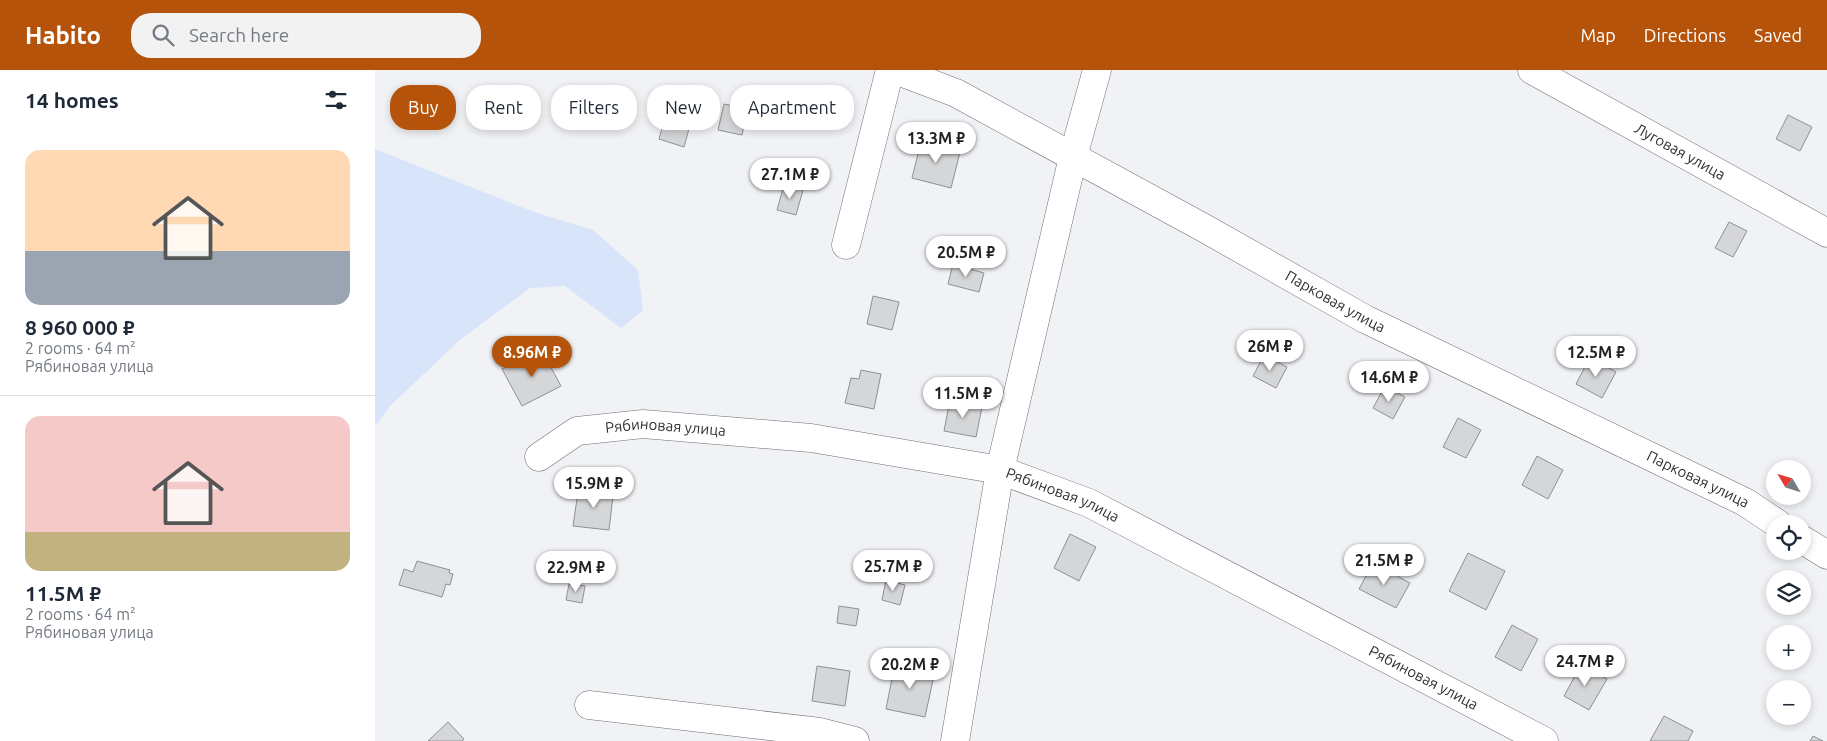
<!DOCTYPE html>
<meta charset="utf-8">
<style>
:root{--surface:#fff;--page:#f2f2f3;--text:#1f2937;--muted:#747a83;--line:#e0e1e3;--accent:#b45309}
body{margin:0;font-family:Ubuntu,sans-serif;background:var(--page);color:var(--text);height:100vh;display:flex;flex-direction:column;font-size:19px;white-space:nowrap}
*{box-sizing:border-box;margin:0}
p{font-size:16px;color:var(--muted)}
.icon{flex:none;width:28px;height:28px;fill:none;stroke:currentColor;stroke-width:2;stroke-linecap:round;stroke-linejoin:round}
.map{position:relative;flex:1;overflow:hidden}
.panel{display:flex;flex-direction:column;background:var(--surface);width:375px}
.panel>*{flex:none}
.banner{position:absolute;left:15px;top:15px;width:475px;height:45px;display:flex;gap:10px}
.needle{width:32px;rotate:308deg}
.buttons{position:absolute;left:1391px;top:390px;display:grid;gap:10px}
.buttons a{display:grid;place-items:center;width:45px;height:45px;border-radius:50%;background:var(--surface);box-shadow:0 2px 8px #0003;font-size:25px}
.price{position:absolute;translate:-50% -42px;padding:0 11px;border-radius:18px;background:#fff;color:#222;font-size:16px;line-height:32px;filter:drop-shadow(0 1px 2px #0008)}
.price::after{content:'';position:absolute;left:50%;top:30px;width:15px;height:11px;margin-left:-8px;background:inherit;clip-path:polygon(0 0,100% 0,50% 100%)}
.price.on{background:var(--accent);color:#fff}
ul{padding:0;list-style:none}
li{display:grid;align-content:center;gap:10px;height:265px;padding:0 25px}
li+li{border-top:1px solid var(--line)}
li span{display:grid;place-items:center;height:155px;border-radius:15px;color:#555}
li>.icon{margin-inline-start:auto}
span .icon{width:90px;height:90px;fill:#fffc;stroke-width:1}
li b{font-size:21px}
h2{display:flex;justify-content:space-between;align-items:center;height:60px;padding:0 25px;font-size:21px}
.chip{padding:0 18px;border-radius:20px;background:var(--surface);box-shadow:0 2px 8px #0003;font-size:18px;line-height:45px}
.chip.on{background:var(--accent);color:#fff}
header{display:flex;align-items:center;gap:30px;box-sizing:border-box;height:70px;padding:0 25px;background:var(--accent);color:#fff}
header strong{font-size:24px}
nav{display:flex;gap:28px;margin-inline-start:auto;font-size:18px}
.search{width:350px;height:45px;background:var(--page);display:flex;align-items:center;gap:12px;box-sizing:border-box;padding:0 18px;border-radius:20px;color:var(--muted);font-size:19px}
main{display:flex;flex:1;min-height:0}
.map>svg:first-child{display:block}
.green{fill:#d8e4fa}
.building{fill:#d4d6d8;stroke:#8f9093}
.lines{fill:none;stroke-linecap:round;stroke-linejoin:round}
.minor-casing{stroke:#6d6f71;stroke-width:29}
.minor{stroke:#fff;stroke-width:28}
.labels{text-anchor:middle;stroke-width:4.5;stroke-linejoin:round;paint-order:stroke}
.street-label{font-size:15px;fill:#2f3031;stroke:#f0f2f5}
</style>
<header>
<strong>Habito</strong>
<div class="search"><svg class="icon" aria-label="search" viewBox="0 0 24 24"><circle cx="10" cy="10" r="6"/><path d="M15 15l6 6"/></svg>Search here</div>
<nav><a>Map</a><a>Directions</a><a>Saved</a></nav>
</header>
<main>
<section class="panel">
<h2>14 homes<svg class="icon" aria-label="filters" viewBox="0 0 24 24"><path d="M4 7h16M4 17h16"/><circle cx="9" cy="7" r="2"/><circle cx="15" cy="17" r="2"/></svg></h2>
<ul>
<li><span style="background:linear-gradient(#ffd9b3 65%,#9aa5b1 0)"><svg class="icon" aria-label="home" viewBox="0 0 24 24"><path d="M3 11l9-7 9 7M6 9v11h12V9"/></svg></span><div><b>8 960 000 ₽</b><p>2 rooms · 64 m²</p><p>Рябиновая улица</p></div></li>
<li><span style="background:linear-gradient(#f6c9c9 75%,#c2b280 0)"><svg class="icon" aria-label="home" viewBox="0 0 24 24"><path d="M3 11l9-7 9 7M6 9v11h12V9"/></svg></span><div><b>11.5M ₽</b><p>2 rooms · 64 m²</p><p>Рябиновая улица</p></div></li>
</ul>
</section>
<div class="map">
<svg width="1452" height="671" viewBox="0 0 1452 671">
<rect width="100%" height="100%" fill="#f0f2f5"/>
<path class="green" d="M0 79 159 142 218 160 263 200 268 240 246 258 190 216 155 218 85 270 16 335 0 356Z"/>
<path class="building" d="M349 34 373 39 367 65 343 60Z
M1413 45 1437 57 1425 81 1401 69Z
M290 48 315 55 309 77 284 69Z
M562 68 573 71 571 78 585 82 576 118 537 108 546 72 560 76Z
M409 115 428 120 421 145 402 140Z
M1354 152 1372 161 1358 187 1340 178Z
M578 194 609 203 604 222 573 214Z
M498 226 524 232 517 260 492 254Z
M166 279 186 316 147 336 127 299Z
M889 285 912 297 901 318 878 306Z
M1215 287 1241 302 1227 328 1201 314Z
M486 300 506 304 499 339 470 333 476 308 484 309Z
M1010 316 1030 327 1018 349 998 338Z
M575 330 607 337 601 367 569 361Z
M1083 348 1106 360 1091 388 1068 377Z
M1162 386 1188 400 1173 429 1147 415Z
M214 414 231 416 230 425 238 426 234 460 198 456 203 422 212 423Z
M695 464 721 477 704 511 679 498Z
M1093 483 1130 501 1111 540 1074 521Z
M42 491 75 500 74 503 78 504 75 515 71 514 67 527 24 515 29 499 38 502Z
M998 493 1035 513 1021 538 984 519Z
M511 510 530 515 525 535 507 530Z
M194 514 210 516 207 533 191 530Z
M464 536 484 539 481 556 462 553Z
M1137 555 1163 569 1146 601 1120 587Z
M520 593 560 601 550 647 511 639Z
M1206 595 1232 609 1214 640 1189 626Z
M442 596 475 601 470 636 437 631Z
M1289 646 1318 661 1313 671H1275Z
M73 652 89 669 87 671H53Z
M1438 666 1448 671H1435Z"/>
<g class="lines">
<defs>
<g id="minor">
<path id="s1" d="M520 0 581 23 829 158 990 249 1370 432 1403 454"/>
<path id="s2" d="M1157 0 1452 163"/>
<path d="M471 175 515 0"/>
<path id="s3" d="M164 387 202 361 268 354 436 368 625 400 714 433 1169 671"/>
<path d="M1428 470 1452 485"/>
<path d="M214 635 445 662 480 671"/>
<path d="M580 671 625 400 698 87 722 0"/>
</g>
</defs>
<use href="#minor" class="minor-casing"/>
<use href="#minor" class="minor"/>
</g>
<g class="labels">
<g class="street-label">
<text dy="5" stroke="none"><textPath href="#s2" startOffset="169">Луговая улица</textPath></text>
<text dy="5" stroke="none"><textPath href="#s1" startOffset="498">Парковая улица</textPath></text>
<text dy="5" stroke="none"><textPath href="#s3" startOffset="135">Рябиновая улица</textPath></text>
<text dy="5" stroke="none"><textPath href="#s1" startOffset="902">Парковая улица</textPath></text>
<text dy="5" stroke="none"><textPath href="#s3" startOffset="540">Рябиновая улица</textPath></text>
<text dy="5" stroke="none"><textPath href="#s3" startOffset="945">Рябиновая улица</textPath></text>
</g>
</g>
</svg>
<div class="buttons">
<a><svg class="needle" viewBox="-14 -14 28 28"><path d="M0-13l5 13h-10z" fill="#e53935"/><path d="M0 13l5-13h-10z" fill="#747a83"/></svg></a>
<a><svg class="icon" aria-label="locate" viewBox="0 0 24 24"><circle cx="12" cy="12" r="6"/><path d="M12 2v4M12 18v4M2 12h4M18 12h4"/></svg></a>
<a><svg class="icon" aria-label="layers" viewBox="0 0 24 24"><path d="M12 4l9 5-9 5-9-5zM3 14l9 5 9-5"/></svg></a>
<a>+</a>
<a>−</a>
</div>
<b class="price" style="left:561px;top:94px">13.3M ₽</b>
<b class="price" style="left:415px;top:130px">27.1M ₽</b>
<b class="price" style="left:591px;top:208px">20.5M ₽</b>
<b class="price" style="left:895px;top:302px">26M ₽</b>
<b class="price on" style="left:157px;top:308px">8.96M ₽</b>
<b class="price" style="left:1221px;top:308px">12.5M ₽</b>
<b class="price" style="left:1014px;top:333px">14.6M ₽</b>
<b class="price" style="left:588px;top:349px">11.5M ₽</b>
<b class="price" style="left:219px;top:439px">15.9M ₽</b>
<b class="price" style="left:1009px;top:516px">21.5M ₽</b>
<b class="price" style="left:518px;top:522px">25.7M ₽</b>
<b class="price" style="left:201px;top:523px">22.9M ₽</b>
<b class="price" style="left:1210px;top:617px">24.7M ₽</b>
<b class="price" style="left:535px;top:620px">20.2M ₽</b>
<div class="banner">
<a class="chip on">Buy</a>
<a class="chip">Rent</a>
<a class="chip">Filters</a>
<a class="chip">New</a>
<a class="chip">Apartment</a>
</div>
</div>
</main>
